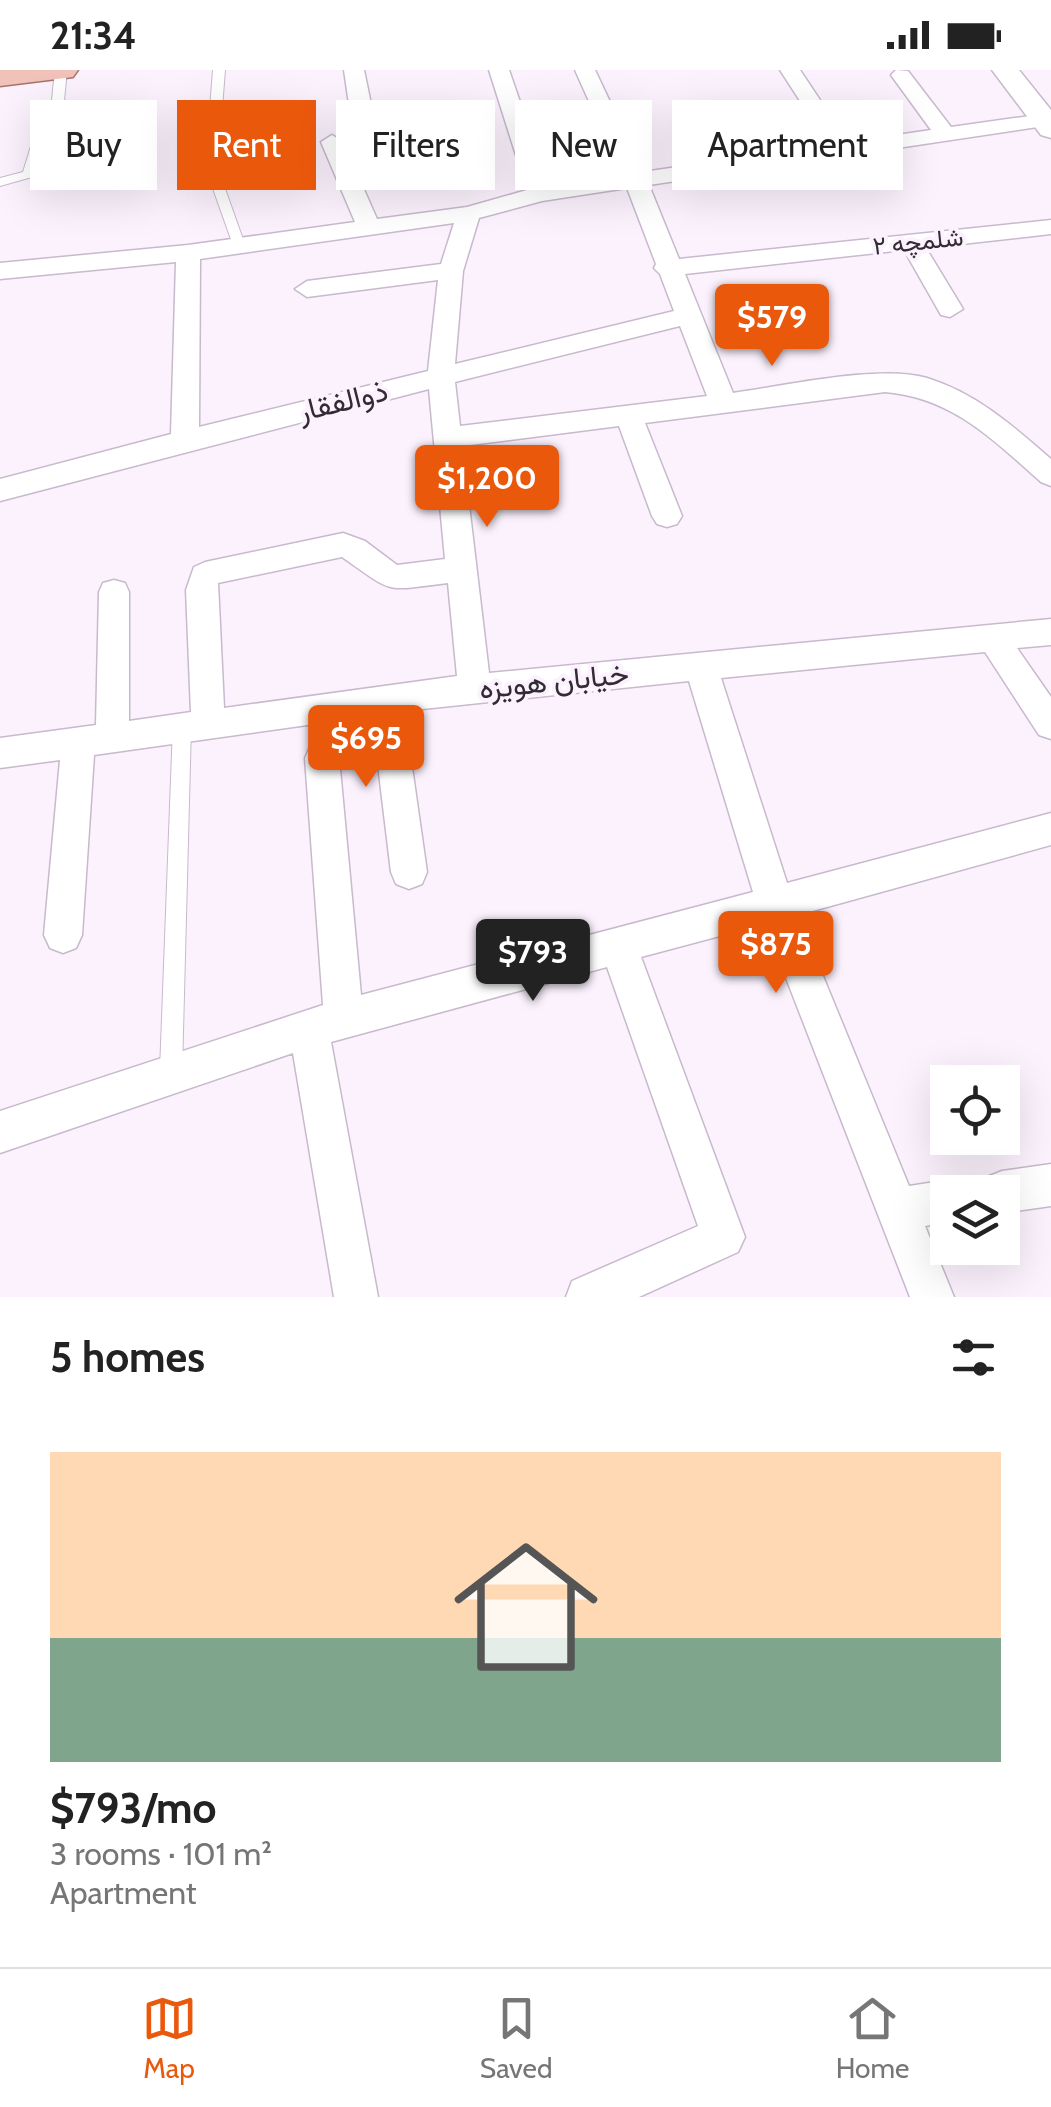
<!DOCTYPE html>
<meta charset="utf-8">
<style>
:root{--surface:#fff;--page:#f2f2f2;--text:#222;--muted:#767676;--line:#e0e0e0;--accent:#ea580c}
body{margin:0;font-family:Cabin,Vazirmatn,sans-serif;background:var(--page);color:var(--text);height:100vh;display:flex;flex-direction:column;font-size:38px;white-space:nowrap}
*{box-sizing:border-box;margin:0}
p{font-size:32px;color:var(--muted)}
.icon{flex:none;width:55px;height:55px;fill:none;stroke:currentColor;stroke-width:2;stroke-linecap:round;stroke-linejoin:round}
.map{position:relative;height:1227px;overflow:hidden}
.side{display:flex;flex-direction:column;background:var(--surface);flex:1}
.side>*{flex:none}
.guide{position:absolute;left:30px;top:30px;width:992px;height:90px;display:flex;gap:20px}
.controls{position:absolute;left:930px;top:995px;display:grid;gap:20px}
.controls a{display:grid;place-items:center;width:90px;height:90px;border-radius:0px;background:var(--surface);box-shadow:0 10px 40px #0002;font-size:50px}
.price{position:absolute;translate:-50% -85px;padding:0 22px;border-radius:10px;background:var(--accent);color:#fff;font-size:32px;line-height:65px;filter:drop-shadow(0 2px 5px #0008)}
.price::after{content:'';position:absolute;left:50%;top:60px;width:30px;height:22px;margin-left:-15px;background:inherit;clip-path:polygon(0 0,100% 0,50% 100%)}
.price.selected{background:#222;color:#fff}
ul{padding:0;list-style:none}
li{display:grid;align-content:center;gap:20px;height:530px;padding:0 50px}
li+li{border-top:2px solid var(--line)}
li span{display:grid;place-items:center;height:310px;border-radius:0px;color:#555}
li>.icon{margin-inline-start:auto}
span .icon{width:180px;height:180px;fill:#fffc;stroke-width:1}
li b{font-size:42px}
h2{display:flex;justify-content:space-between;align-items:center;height:120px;padding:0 50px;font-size:42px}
.tag{padding:0 35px;border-radius:0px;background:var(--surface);box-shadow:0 10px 40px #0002;font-size:35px;line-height:90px}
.tag.selected{background:var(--accent);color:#fff}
.status{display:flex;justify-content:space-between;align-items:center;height:70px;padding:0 50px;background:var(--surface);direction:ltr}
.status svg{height:28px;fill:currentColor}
.menu{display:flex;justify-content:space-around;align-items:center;height:140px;border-top:2px solid var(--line);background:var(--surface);font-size:28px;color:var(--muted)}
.menu a{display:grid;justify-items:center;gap:5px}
.menu .selected{color:var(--accent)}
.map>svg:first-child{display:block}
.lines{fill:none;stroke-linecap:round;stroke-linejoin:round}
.service-casing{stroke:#c8b9cd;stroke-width:2}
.minor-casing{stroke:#c8b9cd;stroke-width:3}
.tertiary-casing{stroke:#c8b9cd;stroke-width:3}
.primary-casing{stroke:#a7736c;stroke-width:3}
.service{fill:#fff;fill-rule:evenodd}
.minor{fill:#fff;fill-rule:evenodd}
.tertiary{fill:#fff;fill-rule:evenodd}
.primary{fill:#f1c2b9;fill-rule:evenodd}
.labels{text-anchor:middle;stroke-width:8;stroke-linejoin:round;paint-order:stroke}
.far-street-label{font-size:25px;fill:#312b33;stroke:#fbf2fe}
.street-label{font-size:30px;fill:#312b33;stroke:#fbf2fe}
</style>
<div class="status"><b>21:34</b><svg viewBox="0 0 49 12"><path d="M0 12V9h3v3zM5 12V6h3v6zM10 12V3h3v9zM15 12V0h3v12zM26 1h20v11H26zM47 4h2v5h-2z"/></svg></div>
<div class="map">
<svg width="1051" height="1227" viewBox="0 0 1051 1227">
<rect width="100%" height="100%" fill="#fbf2fe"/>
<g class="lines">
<defs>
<path id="service" d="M55 0H67L61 61 43 75 32 107 0 116V108L23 102 32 73 49 60Z
M213 0H225L221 51 223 113 245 175 239 179 233 175 211 113 209 51Z
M182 648 188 650 191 656 182 1001 179 1009 171 1012 163 1009 160 1001 173 656 176 650Z"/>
<path id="minor" d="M344 0H364L371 34 368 39H352L349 34Z
M489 0H509L549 116 622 105 575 0H595L643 102 931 60 891 5 896 0 908 1 951 57 1051 43V55L649 115 679 189 1051 150V164L926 178 963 239 950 247 941 245 904 180 685 204 733 323C784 316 880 294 927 308 976 323 1013 356 1051 389V416L1041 412C992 369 953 328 885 322L645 353 682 446 677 454 667 457 657 454 652 446 619 356 462 376 489 603 1051 549V575L1017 578 1051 627V669L1039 665 985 582 721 608 787 813 1051 743V775L798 845 909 1116 948 1110 963 1116 966 1122H948V1152L925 1156 954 1227H910L765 854 641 887 745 1167 738 1182 639 1227H566L572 1211 698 1156 607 897 331 972 378 1227H334L293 983 0 1083V1041L323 935 305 688 310 677 322 673 334 677 339 688 361 925 753 822 689 611 404 641 427 802 422 814 409 819 396 814 391 802 372 646 94 685 82 865 76 878 63 883 50 878 44 865 60 690 0 698V668L96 655 99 522 103 513 114 510 125 513 129 522V651L191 642 186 520 194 497 205 492 343 463 365 471 397 495 445 489 429 319 0 431V409L171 364 176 192 0 209V193L188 175 355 152 321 72 332 65 343 72 377 149 467 137 527 120ZM627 118 656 194 654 198 660 204 674 241 455 294 463 201 479 148 542 131ZM454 153 441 194 307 211 295 219 307 227 438 210 428 301 199 357 200 189ZM680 256 707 326 460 356 455 312ZM342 487C395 524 382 521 448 513L457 606 224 638 218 513Z
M780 0H800L820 30 816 34H802Z
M1051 1094V1136L1002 1143V1122H981L987 1107 1002 1101Z"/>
<path id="tertiary" d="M992 0H1019L1051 40V68L1041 65Z"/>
<path id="primary" d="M0 0H78L73 7 0 16Z"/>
</defs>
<use href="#service" class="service-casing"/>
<use href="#minor" class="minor-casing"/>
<use href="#tertiary" class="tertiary-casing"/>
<use href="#primary" class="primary-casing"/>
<use href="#service" class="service"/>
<use href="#minor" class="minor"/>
<use href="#tertiary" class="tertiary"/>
<use href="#primary" class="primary"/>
</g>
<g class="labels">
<g class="far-street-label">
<text transform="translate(918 171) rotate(-6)" y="9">شلمچه ۲</text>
</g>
<g class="street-label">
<text transform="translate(343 331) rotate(-14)" y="10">ذوالفقار</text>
<text transform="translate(554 611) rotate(-6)" y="10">خیابان هویزه</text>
</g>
</g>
</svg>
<div class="controls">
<a><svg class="icon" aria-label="locate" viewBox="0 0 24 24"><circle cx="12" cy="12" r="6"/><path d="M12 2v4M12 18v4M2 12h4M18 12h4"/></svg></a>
<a><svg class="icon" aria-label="layers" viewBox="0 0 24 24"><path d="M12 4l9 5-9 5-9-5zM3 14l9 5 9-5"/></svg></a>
</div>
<b class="price" style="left:772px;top:299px">$579</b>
<b class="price" style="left:487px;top:460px">$1,200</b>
<b class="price" style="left:366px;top:720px">$695</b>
<b class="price" style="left:776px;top:926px">$875</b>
<b class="price selected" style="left:533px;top:934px">$793</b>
<div class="guide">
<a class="tag">Buy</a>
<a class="tag selected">Rent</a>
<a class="tag">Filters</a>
<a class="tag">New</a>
<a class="tag">Apartment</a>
</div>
</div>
<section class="side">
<h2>5 homes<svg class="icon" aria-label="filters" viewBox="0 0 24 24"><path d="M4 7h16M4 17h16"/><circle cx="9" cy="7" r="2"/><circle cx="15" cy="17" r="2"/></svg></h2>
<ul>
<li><span style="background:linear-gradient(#ffd9b3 60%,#7fa58c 0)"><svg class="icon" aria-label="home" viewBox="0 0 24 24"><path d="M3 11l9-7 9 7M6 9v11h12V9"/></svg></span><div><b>$793/mo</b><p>3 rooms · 101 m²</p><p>Apartment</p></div></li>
</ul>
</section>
<nav class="menu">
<a class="selected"><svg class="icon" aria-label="map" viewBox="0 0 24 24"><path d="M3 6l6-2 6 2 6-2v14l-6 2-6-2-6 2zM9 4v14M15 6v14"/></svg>Map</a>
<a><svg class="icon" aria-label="saved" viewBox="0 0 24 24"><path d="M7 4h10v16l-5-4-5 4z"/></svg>Saved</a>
<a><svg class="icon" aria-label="home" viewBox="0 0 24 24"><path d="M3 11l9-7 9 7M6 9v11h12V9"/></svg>Home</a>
</nav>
